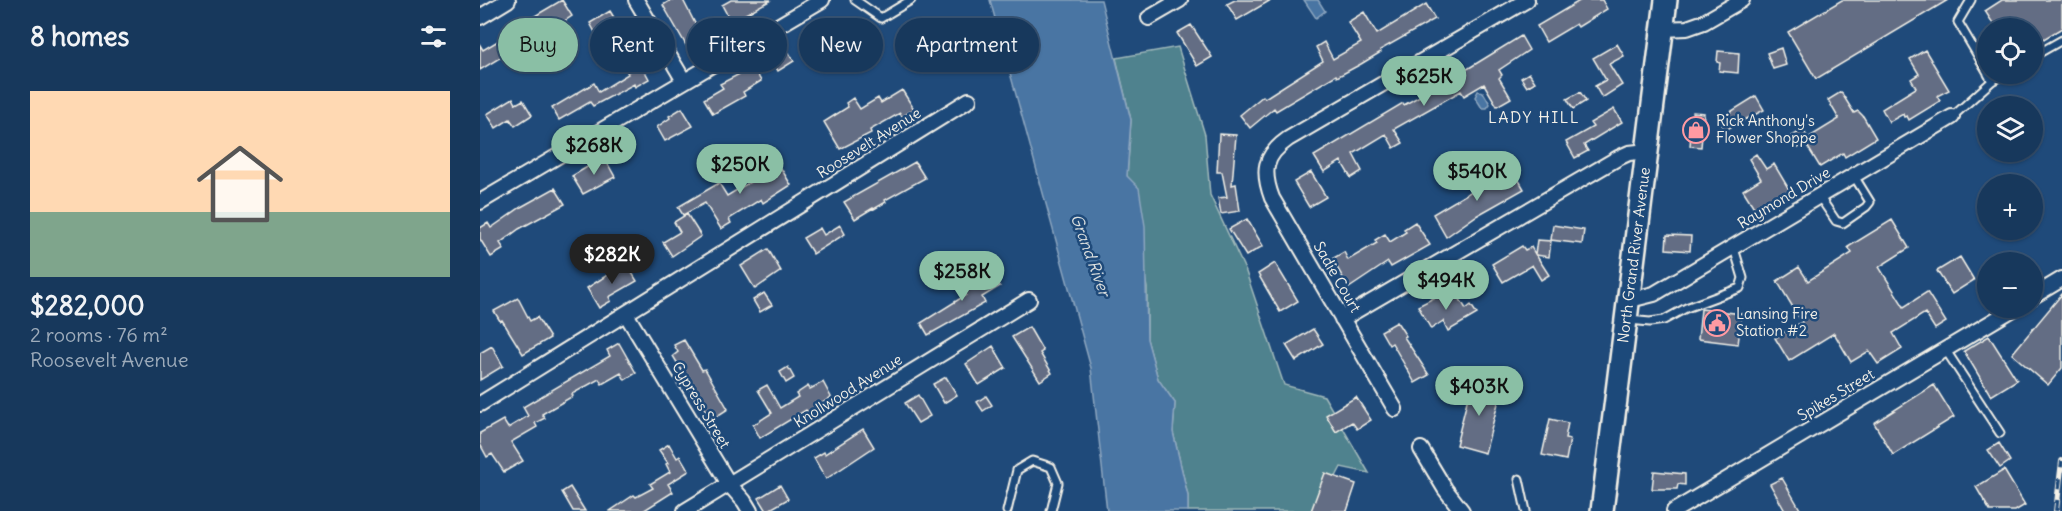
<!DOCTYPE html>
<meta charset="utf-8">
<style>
:root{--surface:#17385c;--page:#244365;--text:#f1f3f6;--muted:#9eacbb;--line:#365272;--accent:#8abfa5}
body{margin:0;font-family:Delius,sans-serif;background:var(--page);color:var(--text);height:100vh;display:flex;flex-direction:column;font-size:22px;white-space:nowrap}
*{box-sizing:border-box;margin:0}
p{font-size:20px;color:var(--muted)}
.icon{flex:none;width:33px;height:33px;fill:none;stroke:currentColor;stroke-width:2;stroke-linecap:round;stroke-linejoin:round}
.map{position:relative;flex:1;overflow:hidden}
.panel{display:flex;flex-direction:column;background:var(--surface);width:480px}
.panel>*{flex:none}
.banner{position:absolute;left:18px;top:18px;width:570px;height:54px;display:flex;gap:12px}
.controls{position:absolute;left:1497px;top:18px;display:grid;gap:12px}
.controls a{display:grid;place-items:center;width:66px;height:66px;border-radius:50%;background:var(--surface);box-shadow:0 2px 4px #0004,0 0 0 2px var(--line);font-size:30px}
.price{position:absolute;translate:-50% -51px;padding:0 14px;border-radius:21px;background:var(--accent);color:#111;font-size:20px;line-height:39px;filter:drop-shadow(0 2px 3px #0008)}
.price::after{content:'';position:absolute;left:50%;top:36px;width:18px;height:14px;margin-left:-9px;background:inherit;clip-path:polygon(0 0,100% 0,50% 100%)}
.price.active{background:#222;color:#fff}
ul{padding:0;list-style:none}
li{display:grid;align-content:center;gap:12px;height:318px;padding:0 30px}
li+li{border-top:2px solid var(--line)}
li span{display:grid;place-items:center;height:186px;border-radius:0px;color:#555}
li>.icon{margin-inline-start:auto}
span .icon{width:108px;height:108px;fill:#fffc;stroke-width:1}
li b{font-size:26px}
h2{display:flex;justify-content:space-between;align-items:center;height:72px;padding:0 30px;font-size:26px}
.tag{padding:0 21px;border-radius:27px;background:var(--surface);box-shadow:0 2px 4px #0004,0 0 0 2px var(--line);font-size:21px;line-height:54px}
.tag.active{background:var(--accent);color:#111}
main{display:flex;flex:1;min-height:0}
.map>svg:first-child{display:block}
.green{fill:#4f828e;stroke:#a2babb;stroke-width:1.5}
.water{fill:#4874a3;stroke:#8da6bf;stroke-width:1.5}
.building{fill:#646d84;stroke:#f4f1e8;stroke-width:1.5}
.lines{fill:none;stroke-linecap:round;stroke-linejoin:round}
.lane-casing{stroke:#f4f1e8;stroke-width:11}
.street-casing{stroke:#f4f1e8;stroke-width:18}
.primary-casing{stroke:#f4f1e8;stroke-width:26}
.lane{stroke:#1f4a7a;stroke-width:7}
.street{stroke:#1f4a7a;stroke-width:14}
.primary{stroke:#1f4a7a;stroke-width:21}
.rail-casing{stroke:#f4f1e8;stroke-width:6}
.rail{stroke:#1f4a7a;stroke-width:4;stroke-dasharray:11;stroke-linecap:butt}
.labels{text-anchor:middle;stroke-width:5;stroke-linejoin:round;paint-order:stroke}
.poi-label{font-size:15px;fill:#f4f1e8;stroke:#1f4a7a;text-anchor:start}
.street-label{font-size:15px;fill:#f4f1e8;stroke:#1f4a7a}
.neighbourhood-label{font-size:16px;letter-spacing:1.5px;fill:#f4f1e8;stroke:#1f4a7a}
.water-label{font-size:16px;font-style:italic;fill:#dadede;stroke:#1f4a7a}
</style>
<main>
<section class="panel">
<h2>8 homes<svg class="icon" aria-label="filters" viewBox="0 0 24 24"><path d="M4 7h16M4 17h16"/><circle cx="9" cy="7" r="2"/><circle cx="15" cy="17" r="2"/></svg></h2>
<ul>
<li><span style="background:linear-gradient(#ffd9b3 65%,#7fa58c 0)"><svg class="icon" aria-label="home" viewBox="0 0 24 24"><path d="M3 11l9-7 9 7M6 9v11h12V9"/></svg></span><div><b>$282,000</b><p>2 rooms · 76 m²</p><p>Roosevelt Avenue</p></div></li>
</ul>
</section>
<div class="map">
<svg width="1582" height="511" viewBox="0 0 1582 511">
<rect width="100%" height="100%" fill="#1f4a7a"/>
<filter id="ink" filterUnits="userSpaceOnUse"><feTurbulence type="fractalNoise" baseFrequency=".0167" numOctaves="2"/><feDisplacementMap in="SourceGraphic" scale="12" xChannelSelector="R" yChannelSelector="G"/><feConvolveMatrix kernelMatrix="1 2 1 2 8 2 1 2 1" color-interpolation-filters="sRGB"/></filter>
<g filter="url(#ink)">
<path class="green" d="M698 47 725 135 730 195 766 272 804 385 844 396 889 473 861 467 838 511H708V496L693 432 695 403 678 379 667 339V288L647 176 651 120 636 58Z"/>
<path class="water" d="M510 0H621L651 120 647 176 659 188 665 226 667 339 678 379 695 403 693 432 708 496V511H627L611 368Z
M824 0H838L845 11 836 18Z
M998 91 1003 92 1010 104 1007 108H1002L995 97Z"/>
<path class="building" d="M82 0 92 16 59 38 57 35 0 70V45L3 50 28 35 26 33Z
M191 0H203L225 43 210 52 183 5Z
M251 0H291L251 22 242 5Z
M755 0H791L757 20 747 4Z
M1101 0H1122L1127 9 1098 27 1096 24 1066 42 1057 26Z
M1362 0H1468L1336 79 1308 32Z
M1522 0H1582V28L1552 46V28H1516L1505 11Z
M946 4 955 19 900 50 901 52 881 64 857 77 856 75 796 111 794 108 770 128 760 115 783 96 785 98 843 61 836 47 844 42 853 59 881 43 868 22 884 12 897 34Z
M130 11 141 29 128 38 123 29 116 34 110 23Z
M711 25 732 57 717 66 697 33Z
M1041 36 1049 50 1019 70 1022 75 1019 78 1031 98 1017 106 1004 84 984 96 981 91 914 129 923 143 914 148 906 134 873 154 882 171 871 178 861 161 844 172 834 156 923 103 924 105 989 68Z
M1137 44 1144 56 1129 64 1142 85 1122 98 1115 86 1126 80 1113 58Z
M151 45 169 79 155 87 154 84 113 106 110 102 79 120 72 108 114 83 119 92 148 74 147 72 149 71 138 53Z
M306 48 314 61 298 71 290 57Z
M1301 48 1306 65 1293 69 1287 53Z
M1445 50 1469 90 1457 96 1460 101 1429 120 1427 116 1424 117 1423 114 1409 122 1402 109 1436 88 1431 79 1439 74 1430 59Z
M1238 51 1259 53 1258 73 1239 71 1240 63 1237 62Z
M273 67 281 81 263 92 265 96 233 114 224 99 243 88 240 84Z
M1049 73 1055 82 1047 87 1041 78Z
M422 90 434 109 422 117 420 113 390 130 391 133 360 149 344 122 368 107 366 103 373 98 380 109 398 98 401 103Z
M1100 92 1106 101 1093 109 1087 99Z
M1361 92 1374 113 1378 111 1383 116 1396 138 1365 157 1363 153 1340 167 1326 144 1318 148 1312 136 1323 130 1328 138 1359 119 1348 100Z
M1276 96 1284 110 1245 130 1239 119Z
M33 98 36 104 43 100 52 115 35 126 30 119 16 128 7 114Z
M202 108 213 126 185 141 177 127 190 118 189 116Z
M1134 109 1142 122 1104 145 1108 151 1095 158 1086 142 1113 127 1110 123Z
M1213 112 1224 113 1221 147 1210 146Z
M739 134 756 135 752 185 756 184 760 211 741 214 738 198 747 197 742 172H737Z
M1276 154 1286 169 1294 164 1310 191 1275 209 1263 190 1281 179 1269 159Z
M293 155 311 185 283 203 281 199 249 219 251 223 241 229 225 203 203 215 198 207 239 183 247 196 290 170 284 160Z
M124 157 135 177 103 194 92 176Z
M435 162 445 178 405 200 406 202 394 209 393 208 375 219 364 202Z
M1033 170 1044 189 996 216 966 237 953 214 997 188 996 186 1006 180 1009 184Z
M831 172 846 197 829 207 814 182Z
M75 188 85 204 39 229 20 243 24 249 11 257 0 239V228L8 223 11 228 41 207Z
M207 214 221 236 192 256 183 242 200 232 194 222Z
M767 219 783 246 766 256 749 229Z
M1412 220 1429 248 1399 267 1424 307 1447 292 1466 322 1455 329 1445 313 1413 333 1422 349 1398 364 1389 351 1371 362 1354 333 1309 361 1295 338 1322 322 1297 281 1319 267 1328 281 1372 253 1368 247Z
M935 222 950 245 911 267 908 262 869 288 852 259 864 252 868 260 897 243 895 240 905 234 910 242 926 232 924 229Z
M360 225 365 234 333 254 323 238 340 228 344 235Z
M1073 225 1104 230 1102 244 1071 240Z
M1187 235 1211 236 1210 251 1186 249Z
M1057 240 1071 241 1069 257 1056 255 1069 275 1061 280 1052 265 1023 282 1012 264 1042 246 1045 250 1051 247 1055 254Z
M288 249 301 271 275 289 261 266Z
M1480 257 1494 280 1472 294 1457 271Z
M146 263 157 281 129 297 131 301 119 308 107 288Z
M795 263 818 301 800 312 778 274Z
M460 264 467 276 454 284 447 272Z
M512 273 520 286 502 297 505 303 448 335 441 323 486 295 478 280 489 274 495 284Z
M973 288 986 309 991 305 997 314 968 331 963 321 951 329 938 306Z
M284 293 292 305 280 312 273 300Z
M1582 294V368L1568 385 1532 354Z
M38 298 50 321 57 317 70 338 43 354 22 320 20 321 14 311Z
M1221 309 1262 314 1258 344 1218 339Z
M917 322 926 336 924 337 949 375 935 383 912 343 909 345 901 331Z
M549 327 563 351 560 353 572 373 560 381 532 337Z
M833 329 843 344 816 361 806 345Z
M1509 336 1537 380 1511 396 1484 351Z
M204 340 222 370 225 369 248 409 231 420 213 389 210 391 205 381 207 379 193 356 198 352 194 345Z
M139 343 156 373 145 380 141 373 122 384 119 379 92 394 93 396 62 414 65 418 55 423 57 427 31 442 43 461 24 472 12 454 7 457 0 444V433L23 420 28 428 48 416 43 407 130 356 127 350Z
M12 346 23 366 0 380V353Z
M513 346 526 368 499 385 486 364Z
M308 367 314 378 306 383 300 372Z
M466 377 477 395 464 403 453 384Z
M992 381 1022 388 1005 453 976 445Z
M343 382 351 397 328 413 326 410 280 438 273 425 292 413 278 390 287 385 300 408 318 397 316 394 328 386 330 389Z
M1454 385 1474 417 1413 455 1394 423Z
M438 395 450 416 438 423 425 403Z
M506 396 512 405 503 411 497 402Z
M876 397 891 420 877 429 872 422 856 432 846 415Z
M1070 419 1088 423 1085 438 1090 439 1086 460 1062 455Z
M383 429 394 447 346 479 334 458 344 452 345 454Z
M1519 443 1530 461 1520 468 1508 450Z
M189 444 197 458 200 456 209 471 188 484 193 492 163 511H130L154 495 156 497 173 488 170 484 190 472 186 464 188 463 179 450Z
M1524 470 1545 505 1535 511H1510L1496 487Z
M1174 471 1205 474V485L1198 484 1197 489H1172Z
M845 473 876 484 867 511H831Z
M1302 478 1321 511H1305L1290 484Z
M300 485 308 499 287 511 279 498Z
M90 487 105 511H93L82 492Z"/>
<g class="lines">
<defs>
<path id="lane" d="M375 0 401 18 431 0
M1491 0 1478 22 1508 73
M1552 57 1582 40
M1512 81 1525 74
M1472 117 1512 81 1508 74
M1339 196 1356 221 1363 223 1386 207 1390 202 1374 176
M1149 320 1170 322 1184 320 1206 308 1260 288 1263 278 1254 248
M1465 349 1520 433
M1039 479 1046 511
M527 511 537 470 552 461 571 467 578 483 571 511"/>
<path id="street" d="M156 0 204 81
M0 17 28 0
M669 18 700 0
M1182 29 1207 28 1224 22 1262 0
M0 202 342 0
M1552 297 1582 279
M1150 300 1174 294 1472 117
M146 314 249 484 264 501 270 511
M862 319 1138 158 1149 153 1167 151
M0 404 489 100
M915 409 792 198C782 171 784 156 808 139L1047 0
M941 449 965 489 982 511
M205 511 549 300
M1194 511 1535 308"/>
<g id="primary">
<path id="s1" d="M1122 511 1186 0"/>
</g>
</defs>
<use href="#lane" class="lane-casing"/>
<use href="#street" class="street-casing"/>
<use href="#primary" class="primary-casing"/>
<use href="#lane" class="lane"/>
<use href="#street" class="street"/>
<use href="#primary" class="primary"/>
<defs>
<path id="rail" d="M1576 511 1582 461"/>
</defs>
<use href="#rail" class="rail-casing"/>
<use href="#rail" class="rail"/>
</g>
</g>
<defs>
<symbol id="shop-ring" viewBox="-11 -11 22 22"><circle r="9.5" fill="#1f4a7a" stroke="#ff9aa2" stroke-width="1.5"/><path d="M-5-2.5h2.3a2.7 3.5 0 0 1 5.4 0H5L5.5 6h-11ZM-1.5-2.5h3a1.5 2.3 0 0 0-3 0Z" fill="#ff9aa2"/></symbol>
<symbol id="civic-ring" viewBox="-11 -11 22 22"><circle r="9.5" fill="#1f4a7a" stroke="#ff9aa2" stroke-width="1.5"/><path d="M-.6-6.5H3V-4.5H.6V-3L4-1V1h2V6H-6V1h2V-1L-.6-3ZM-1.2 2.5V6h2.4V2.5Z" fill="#ff9aa2"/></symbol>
</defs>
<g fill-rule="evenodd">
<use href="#shop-ring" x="1201" y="115" width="30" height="30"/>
<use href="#civic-ring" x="1222" y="308" width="30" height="30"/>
</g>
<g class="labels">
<g class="poi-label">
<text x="1236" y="126">Rick Anthony's<tspan x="1236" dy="17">Flower Shoppe</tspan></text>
<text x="1256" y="319">Lansing Fire<tspan x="1256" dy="17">Station #2</tspan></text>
</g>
<g class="street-label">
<text transform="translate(389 143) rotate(-32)" y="5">Roosevelt Avenue</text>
<text transform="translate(1304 198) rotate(-31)" y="5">Raymond Drive</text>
<text dy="5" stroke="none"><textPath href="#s1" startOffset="258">North Grand River Avenue</textPath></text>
<text transform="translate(857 277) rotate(60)" y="5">Sadie Court</text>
<text transform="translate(368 391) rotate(-32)" y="5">Knollwood Avenue</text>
<text transform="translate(1356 395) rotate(-31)" y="5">Spikes Street</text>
<text transform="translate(221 405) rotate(59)" y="5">Cypress Street</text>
</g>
<g class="neighbourhood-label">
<text x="1054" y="123">LADY HILL</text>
</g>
<g class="water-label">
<text transform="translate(611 255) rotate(70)" y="6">Grand River</text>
</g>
</g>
</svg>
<div class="controls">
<a><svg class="icon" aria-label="locate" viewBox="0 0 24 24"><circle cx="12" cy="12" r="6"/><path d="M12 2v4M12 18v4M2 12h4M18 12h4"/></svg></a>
<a><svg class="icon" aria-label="layers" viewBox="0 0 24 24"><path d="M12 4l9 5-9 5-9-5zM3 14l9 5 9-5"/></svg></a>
<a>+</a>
<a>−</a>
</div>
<b class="price" style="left:944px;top:107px">$625K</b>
<b class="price" style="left:114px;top:176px">$268K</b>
<b class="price" style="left:260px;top:195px">$250K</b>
<b class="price" style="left:997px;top:202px">$540K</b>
<b class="price active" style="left:132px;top:285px">$282K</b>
<b class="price" style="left:482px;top:302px">$258K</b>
<b class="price" style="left:966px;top:311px">$494K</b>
<b class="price" style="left:999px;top:417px">$403K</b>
<div class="banner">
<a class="tag active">Buy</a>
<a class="tag">Rent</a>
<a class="tag">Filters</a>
<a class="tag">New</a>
<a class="tag">Apartment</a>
</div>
</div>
</main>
